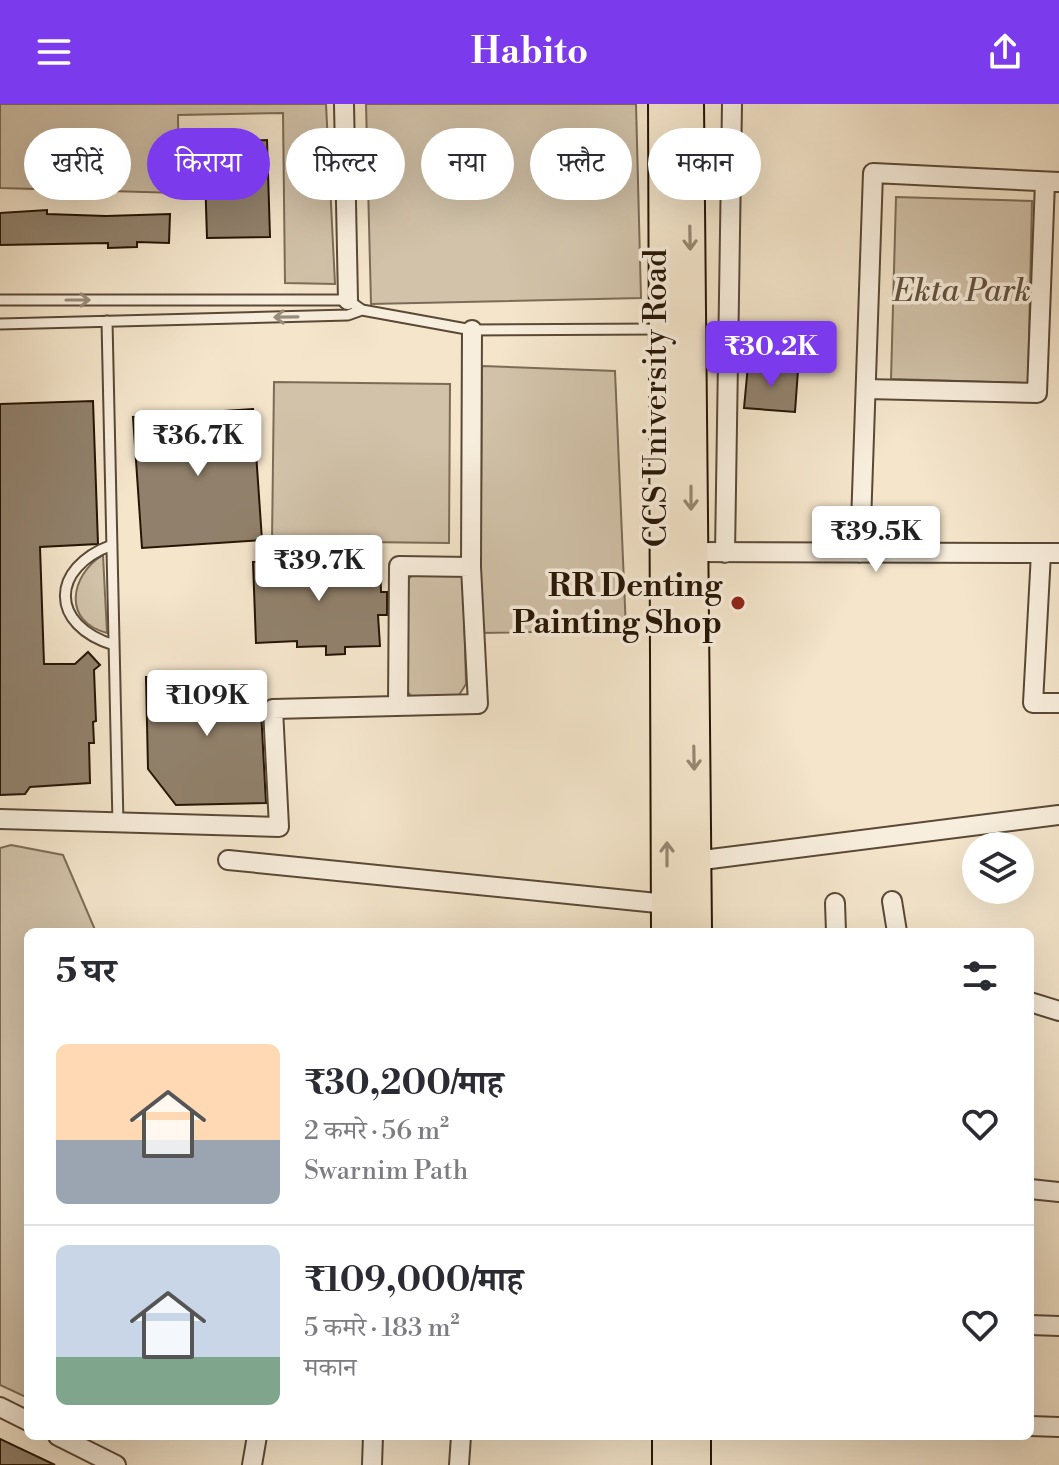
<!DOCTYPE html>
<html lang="hi">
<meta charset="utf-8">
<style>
:root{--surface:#fff;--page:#f7f7f7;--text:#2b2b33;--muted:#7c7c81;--line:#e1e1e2;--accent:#7c3aed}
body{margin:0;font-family:"Libre Bodoni","Noto Serif Devanagari",serif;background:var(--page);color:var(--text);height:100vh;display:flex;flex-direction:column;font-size:30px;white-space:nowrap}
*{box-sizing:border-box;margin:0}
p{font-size:26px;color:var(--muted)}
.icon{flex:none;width:44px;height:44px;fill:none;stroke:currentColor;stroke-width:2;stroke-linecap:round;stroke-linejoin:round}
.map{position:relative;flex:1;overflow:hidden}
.details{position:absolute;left:24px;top:824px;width:1010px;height:512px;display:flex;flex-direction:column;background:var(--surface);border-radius:12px;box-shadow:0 8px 32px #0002}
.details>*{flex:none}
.banner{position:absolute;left:24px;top:24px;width:1012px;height:72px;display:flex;gap:16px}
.fabs{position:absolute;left:962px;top:728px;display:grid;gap:16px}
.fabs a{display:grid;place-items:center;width:72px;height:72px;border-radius:50%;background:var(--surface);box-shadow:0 8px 32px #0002;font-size:40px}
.price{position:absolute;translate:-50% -68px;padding:0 18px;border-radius:8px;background:#fff;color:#222;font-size:26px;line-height:52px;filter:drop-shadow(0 2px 4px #0008)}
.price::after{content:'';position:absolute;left:50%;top:48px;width:24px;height:18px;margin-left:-12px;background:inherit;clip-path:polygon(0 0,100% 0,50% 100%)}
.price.selected{background:var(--accent);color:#fff}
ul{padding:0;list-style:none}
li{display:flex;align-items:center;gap:24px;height:200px;padding:0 32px}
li+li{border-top:2px solid var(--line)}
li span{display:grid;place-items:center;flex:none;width:224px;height:160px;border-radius:12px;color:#555}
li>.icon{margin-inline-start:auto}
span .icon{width:96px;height:96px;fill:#fffc;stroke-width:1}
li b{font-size:34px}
h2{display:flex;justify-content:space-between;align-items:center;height:96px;padding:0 32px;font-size:34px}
.chip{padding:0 28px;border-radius:36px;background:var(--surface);box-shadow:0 8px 32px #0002;font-size:28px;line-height:72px}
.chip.selected{background:var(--accent);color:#fff}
header{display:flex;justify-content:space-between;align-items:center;height:104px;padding:0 32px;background:var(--accent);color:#fff;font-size:36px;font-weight:700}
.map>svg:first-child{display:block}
.green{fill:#d1c2a9;stroke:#7c6c57;stroke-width:2}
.building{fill:#91816c;stroke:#261505;stroke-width:2}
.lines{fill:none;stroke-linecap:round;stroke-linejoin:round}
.service-casing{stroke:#5a4936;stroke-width:13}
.minor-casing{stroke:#5a4936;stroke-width:22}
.trunk-casing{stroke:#261505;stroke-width:34}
.service{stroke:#f8eedd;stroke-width:9}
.minor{stroke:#f8eedd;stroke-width:18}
.trunk{stroke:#f4e5cb;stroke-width:30}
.oneway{stroke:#978772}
.oneway2{stroke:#9a8c7c}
.poi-dot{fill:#8f2418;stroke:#f8eedd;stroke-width:3}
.labels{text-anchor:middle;stroke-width:7;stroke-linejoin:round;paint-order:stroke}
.park-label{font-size:32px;font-style:italic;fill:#62523e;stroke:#f8eedd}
.street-label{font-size:32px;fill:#261505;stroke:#f8eedd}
.poi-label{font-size:32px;font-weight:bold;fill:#261505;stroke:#f8eedd;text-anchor:end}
</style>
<header><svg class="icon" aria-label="menu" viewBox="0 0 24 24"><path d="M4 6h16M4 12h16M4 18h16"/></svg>Habito<svg class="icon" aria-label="share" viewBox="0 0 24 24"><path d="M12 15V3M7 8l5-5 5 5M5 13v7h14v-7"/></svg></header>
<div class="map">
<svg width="1059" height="1361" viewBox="0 0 1059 1361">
<rect width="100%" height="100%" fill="#f4e5cb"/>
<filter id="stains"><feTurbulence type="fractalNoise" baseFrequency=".0025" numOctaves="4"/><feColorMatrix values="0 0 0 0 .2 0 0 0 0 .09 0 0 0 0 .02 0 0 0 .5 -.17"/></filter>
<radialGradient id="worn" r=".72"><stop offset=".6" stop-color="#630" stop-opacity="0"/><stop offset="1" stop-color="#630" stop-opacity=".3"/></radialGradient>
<path class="green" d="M0 0H326L335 180 285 179 283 9 178 11 179 89 0 84Z
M366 0H636L641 194 371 200Z
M896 93 1032 97 1028 279 891 275Z
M482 262 615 267 626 526 480 529Z
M274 278 450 280 449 439 272 437Z
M103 451 107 529C62 518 70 471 103 451Z
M463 468 466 580 459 591 412 593 404 584 408 475 413 471Z
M11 741 63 751 96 828H28V1294L0 1281V744Z"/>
<path class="building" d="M267 36 270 133 207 134 204 38Z
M47 106V110L106 112 170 110 169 139 137 138V143L108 144V139L0 141V109Z
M748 261 798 266 795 308 744 304Z
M93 297 98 440 40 443 44 560H75L88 548 100 561 94 566 96 617 93 618 94 639H89L90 679 30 683 25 690 0 691V300Z
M253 305 262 436 142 444 133 313Z
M350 453V462L380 461 381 488H387V511H378L380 542 345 543V550L326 551V542L297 543V537L256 539 253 458Z
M264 570 261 606 266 699 176 701 148 665 146 573Z
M0 1335 55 1361H0Z"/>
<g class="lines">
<defs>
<path id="service" d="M0 196H348L362 206 472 226 661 225
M107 217 118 720
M0 220 348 211 362 206
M112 441C50 464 49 521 114 541"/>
<path id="minor" d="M344 0 348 196
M866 285 1037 289 1045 78
M691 448 1059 449
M725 449 732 0
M860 449 873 69 1059 78
M1041 449 1033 599H1059
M398 602 399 462 471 463
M0 715 279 723 273 605 478 600 471 463 472 226
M228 756 667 800
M695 757 1059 711
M892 797 897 828
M835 799 836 828
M1030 898 1059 907
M1030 1085 1059 1088
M1030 1221 1059 1222
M0 1303 28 1317
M1030 1322 1059 1323
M58 1332 116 1361
M252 1361 257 1332
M372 1361 373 1332
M459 1361 461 1332"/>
<path id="trunk" d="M664 0 667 828
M688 0 696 828
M668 1332V1361
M695 1332V1361"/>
</defs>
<use href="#service" class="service-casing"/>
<use href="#minor" class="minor-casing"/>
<use href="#trunk" class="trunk-casing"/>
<use href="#service" class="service"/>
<use href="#minor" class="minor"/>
<use href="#trunk" class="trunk"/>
</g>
<defs><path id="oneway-shaft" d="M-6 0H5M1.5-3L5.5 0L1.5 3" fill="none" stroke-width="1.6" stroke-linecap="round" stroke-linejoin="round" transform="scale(2)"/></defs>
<g class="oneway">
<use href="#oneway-shaft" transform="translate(690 134) rotate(89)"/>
<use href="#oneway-shaft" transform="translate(691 394) rotate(90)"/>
<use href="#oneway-shaft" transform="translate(694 654) rotate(89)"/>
<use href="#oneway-shaft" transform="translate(667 750) rotate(-90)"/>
</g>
<g class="oneway2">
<use href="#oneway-shaft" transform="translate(78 196)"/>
<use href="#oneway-shaft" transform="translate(286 213) rotate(179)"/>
</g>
<circle class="poi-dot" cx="738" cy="499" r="8"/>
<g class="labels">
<g class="park-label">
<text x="962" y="197">Ekta Park</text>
</g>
<g class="street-label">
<text transform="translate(655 294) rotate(-90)" y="11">CCS University Road</text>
</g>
<g class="poi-label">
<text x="722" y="492">RR Denting<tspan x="722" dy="37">Painting Shop</tspan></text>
</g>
</g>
<rect width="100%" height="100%" filter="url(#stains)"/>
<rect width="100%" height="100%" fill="url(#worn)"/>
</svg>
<div class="fabs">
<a><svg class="icon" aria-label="layers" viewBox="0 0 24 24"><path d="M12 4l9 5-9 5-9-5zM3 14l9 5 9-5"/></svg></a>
</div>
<b class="price selected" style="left:771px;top:285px">₹30.2K</b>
<b class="price" style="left:198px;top:374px">₹36.7K</b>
<b class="price" style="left:876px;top:470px">₹39.5K</b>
<b class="price" style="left:319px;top:499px">₹39.7K</b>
<b class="price" style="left:207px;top:634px">₹109K</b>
<div class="banner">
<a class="chip">खरीदें</a>
<a class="chip selected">किराया</a>
<a class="chip">फ़िल्टर</a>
<a class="chip">नया</a>
<a class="chip">फ़्लैट</a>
<a class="chip">मकान</a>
</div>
<section class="details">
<h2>5 घर<svg class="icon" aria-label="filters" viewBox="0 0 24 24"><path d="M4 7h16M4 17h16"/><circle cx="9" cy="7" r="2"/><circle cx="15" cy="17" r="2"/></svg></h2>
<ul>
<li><span style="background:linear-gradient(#ffd9b3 60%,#9aa5b1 0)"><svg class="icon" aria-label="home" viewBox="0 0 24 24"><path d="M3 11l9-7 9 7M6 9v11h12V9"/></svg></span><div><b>₹30,200/माह</b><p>2 कमरे · 56 m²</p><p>Swarnim Path</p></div><svg class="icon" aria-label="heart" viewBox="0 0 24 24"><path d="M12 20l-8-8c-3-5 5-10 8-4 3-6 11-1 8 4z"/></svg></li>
<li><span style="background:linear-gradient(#c9d6e8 70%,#7fa58c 0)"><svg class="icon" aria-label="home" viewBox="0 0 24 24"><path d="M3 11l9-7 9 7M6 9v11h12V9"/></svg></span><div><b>₹109,000/माह</b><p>5 कमरे · 183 m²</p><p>मकान</p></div><svg class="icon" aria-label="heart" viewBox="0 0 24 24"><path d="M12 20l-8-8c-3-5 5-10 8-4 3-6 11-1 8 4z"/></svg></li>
</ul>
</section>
</div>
